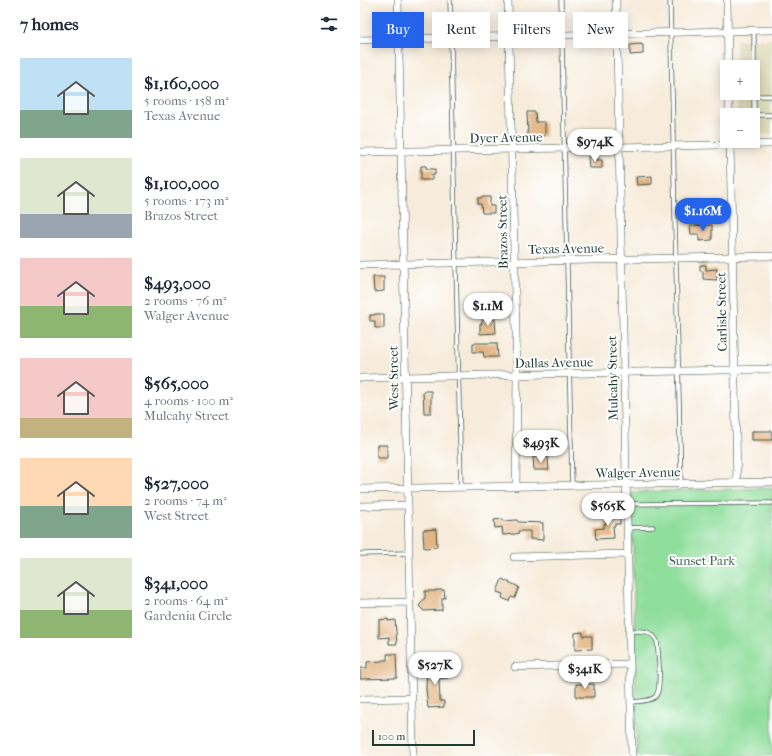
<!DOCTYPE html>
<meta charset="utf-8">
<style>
:root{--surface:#fff;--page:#f6f6f7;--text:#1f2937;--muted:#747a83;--accent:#2563eb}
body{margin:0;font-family:"IM FELL French Canon",serif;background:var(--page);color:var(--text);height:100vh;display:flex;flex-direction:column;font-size:15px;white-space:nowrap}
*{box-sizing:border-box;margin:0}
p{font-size:13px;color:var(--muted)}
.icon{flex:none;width:22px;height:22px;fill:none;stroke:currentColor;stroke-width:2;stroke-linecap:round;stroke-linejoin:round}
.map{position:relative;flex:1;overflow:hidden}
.panel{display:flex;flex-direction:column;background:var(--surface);width:360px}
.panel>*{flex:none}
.hud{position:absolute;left:12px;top:12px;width:340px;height:36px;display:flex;gap:8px}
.buttons{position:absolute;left:360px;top:60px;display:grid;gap:8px}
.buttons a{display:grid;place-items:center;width:40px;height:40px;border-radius:0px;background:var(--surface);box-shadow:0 2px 10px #0003;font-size:20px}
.scale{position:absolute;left:12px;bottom:10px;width:103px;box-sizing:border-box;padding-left:4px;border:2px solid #1f3d34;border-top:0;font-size:11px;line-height:14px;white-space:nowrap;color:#1f3d34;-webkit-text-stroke:3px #fff;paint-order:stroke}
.price{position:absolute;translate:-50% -34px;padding:0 9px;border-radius:14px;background:#fff;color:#222;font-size:13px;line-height:26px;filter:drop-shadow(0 1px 2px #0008)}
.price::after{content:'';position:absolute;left:50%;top:24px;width:12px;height:9px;margin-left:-6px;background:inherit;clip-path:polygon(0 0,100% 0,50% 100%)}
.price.active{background:var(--accent);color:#fff}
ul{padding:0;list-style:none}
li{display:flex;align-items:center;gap:12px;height:100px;padding:0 20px}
li span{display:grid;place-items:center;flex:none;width:112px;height:80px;border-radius:0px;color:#555}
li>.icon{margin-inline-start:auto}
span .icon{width:48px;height:48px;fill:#fffc;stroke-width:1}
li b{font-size:17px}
h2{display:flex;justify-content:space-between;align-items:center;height:48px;padding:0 20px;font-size:17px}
.chip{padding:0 14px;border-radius:0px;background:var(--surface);box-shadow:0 2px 10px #0003;font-size:14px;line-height:36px}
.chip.active{background:var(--accent);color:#fff}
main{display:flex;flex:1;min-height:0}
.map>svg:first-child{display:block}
.built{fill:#deddbb}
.green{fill:#90de9c;stroke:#588e68}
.building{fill:#e3b482}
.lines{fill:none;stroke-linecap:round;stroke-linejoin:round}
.lane-casing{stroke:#3f574d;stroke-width:5}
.street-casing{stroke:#3f574d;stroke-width:8}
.lane{stroke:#fff;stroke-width:3.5}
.street{stroke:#fff;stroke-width:7}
.labels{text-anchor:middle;stroke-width:4;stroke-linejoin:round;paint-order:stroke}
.street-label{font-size:13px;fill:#1f3d34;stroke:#fff}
.park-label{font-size:13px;fill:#3b654e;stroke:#fff}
</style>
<main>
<section class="panel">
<h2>7 homes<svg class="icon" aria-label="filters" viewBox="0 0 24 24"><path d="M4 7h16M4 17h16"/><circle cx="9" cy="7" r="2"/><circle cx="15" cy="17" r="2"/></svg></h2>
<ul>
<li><span style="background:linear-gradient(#bfe0f5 65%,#7fa58c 0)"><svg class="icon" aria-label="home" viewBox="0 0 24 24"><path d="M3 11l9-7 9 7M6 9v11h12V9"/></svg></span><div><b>$1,160,000</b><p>5 rooms · 158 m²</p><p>Texas Avenue</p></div></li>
<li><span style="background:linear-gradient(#dfe7d0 70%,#9aa5b1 0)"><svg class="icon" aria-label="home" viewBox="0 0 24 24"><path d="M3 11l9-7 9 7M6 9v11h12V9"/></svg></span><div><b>$1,100,000</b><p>5 rooms · 173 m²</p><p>Brazos Street</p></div></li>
<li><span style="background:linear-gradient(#f6c9c9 60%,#8fb573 0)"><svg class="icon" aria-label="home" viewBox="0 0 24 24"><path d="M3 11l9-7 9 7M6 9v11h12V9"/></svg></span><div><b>$493,000</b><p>2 rooms · 76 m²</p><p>Walger Avenue</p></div></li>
<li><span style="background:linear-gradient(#f6c9c9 75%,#c2b280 0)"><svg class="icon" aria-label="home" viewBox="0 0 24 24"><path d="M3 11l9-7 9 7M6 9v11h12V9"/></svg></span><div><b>$565,000</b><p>4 rooms · 100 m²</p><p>Mulcahy Street</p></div></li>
<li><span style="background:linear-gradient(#ffd9b3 60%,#7fa58c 0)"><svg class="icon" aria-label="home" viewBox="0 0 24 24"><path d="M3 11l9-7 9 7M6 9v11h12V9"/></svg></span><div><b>$527,000</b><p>2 rooms · 74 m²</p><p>West Street</p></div></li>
<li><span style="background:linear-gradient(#dfe7d0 65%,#8fb573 0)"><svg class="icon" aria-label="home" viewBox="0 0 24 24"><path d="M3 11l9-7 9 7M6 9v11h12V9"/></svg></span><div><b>$341,000</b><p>2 rooms · 64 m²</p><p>Gardenia Circle</p></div></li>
</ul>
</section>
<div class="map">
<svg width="412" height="756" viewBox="0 0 412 756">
<rect width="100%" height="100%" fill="#fff"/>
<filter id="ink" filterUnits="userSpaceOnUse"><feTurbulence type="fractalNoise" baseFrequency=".025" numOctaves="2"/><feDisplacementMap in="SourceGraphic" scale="8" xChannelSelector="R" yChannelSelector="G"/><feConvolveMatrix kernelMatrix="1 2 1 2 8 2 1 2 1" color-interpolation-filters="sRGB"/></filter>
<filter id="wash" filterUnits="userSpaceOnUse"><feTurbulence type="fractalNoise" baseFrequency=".012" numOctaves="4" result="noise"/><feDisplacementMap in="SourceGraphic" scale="16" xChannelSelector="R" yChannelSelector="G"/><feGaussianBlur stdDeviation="0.9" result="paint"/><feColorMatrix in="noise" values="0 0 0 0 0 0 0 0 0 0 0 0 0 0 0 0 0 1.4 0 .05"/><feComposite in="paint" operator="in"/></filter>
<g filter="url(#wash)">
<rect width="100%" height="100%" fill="#f7ecdb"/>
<path class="built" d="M412 39V134H393V115H377V93H393V67H376V40Z"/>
<path class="green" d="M412 488V756H277L272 492Z"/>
<g id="blocks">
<path class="building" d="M280 44 283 45V54L270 55V45Z
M167 112H175L176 122H185V136H168Z
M237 156V160H242V168H229L228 157Z
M61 166H66V168L68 169H75V175H72V180H61Z
M292 176V184L277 185 276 177Z
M121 197H130V206H134V213H122L121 204H118V198H121Z
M352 225V240L339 241V234H331L330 226Z
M340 265H346V270L357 269V280L343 279V271H340Z
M13 277H24V291L14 292Z
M15 314H24V328H15V321H10V315H15Z
M135 319 136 333 120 334V324H122V320Z
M113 343H137L138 357H124L123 352H113Z
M63 391H71V413H64Z
M392 431H412V440H392Z
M17 445H27V458H17Z
M173 457H188L189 470H174Z
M246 513H253V517H260V524H255V526H253L254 538 236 539 235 529 244 528V524H246Z
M143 519V521L157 520 158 522 183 523V540L170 539V531H158L159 533 155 534 143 535 142 527 135 528 134 520Z
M76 529 77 547 64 548 63 530Z
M142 579 159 587 155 598 151 597 149 601 142 598 143 594 137 592Z
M76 590H84L85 598H82V610L64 611 59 606 65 598V591H76Z
M28 619V621L35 620 37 644H29V637L19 638V620Z
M223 632V636H232V649L215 650V633Z
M27 654H36L37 678 0 679V668H7V662L22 661V660H27Z
M67 665H79V670H88V678L79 679 80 701H84V707L68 708 66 689Z
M216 684H234V697H216Z"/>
</g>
</g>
<g filter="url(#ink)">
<use href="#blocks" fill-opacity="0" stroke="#3f574d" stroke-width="1"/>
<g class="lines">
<defs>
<path id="lane" d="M90 0 101 487
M201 0 212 486
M310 0 321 484
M394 31V111L397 115H412
M369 96H412
M267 504 412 503
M267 528 293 527
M0 554 49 553
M270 631C283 631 290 629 297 641 298 651 303 690 295 697 289 702 278 701 271 702"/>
<path id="street" d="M38 0 53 756
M148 0 157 374 156 487
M256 0 272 756
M367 0 368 67
M0 40 412 30
M369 93V115
M370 141 377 483
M0 152 412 144
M0 265 412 256
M0 378 412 369
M0 489 412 482
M0 506 48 505
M154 557 268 554
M0 603 50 602
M155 667 270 664
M0 699 51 698"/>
</defs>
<use href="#lane" class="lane-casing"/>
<use href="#street" class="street-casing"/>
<use href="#lane" class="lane"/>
<use href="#street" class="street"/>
</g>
</g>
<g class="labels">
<g class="street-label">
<text transform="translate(146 137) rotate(-1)" y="5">Dyer Avenue</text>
<text transform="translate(142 232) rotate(-91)" y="5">Brazos Street</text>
<text transform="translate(206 248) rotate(-1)" y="5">Texas Avenue</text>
<text transform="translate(361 312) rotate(-91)" y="5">Carlisle Street</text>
<text transform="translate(194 362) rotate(-1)" y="5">Dallas Avenue</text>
<text transform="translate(33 378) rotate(-91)" y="5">West Street</text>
<text transform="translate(252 378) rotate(-91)" y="5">Mulcahy Street</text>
<text transform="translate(278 472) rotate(-1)" y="5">Walger Avenue</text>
</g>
<g class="park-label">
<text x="342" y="565">Sunset Park</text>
</g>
</g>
</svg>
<div class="buttons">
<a>+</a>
<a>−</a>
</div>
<div class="scale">100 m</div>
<b class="price" style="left:235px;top:163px">$974K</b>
<b class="price active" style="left:343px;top:232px">$1.16M</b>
<b class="price" style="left:128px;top:327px">$1.1M</b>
<b class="price" style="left:181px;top:464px">$493K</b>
<b class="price" style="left:248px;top:527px">$565K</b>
<b class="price" style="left:75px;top:686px">$527K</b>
<b class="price" style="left:225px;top:690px">$341K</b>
<div class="hud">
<a class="chip active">Buy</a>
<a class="chip">Rent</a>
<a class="chip">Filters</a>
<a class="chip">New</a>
</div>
</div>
</main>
